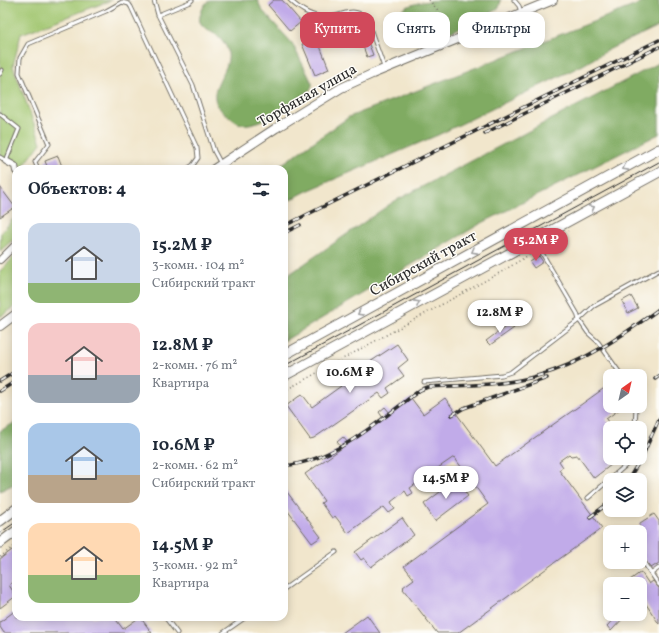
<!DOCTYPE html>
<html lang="ru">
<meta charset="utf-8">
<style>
:root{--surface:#fff;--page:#f2f2f3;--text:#1f2937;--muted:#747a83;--accent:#d1495b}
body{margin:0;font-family:Vollkorn,serif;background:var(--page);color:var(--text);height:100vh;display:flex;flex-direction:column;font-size:15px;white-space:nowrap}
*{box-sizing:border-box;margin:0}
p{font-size:13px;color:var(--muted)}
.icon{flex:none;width:22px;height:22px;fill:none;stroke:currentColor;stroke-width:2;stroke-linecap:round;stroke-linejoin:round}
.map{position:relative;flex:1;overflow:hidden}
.side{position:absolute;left:12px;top:165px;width:276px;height:456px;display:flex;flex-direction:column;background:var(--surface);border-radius:12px;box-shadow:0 2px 10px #0003}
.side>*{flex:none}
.hud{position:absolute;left:300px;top:12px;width:299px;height:36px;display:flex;gap:8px}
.needle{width:26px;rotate:34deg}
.buttons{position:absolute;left:603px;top:369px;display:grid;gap:8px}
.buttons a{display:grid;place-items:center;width:44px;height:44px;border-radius:8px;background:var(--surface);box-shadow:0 2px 10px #0003;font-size:20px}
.price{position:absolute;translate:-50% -34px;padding:0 9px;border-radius:14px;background:#fff;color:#222;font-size:13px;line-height:26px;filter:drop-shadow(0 1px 2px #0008)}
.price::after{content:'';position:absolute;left:50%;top:24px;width:12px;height:9px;margin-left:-6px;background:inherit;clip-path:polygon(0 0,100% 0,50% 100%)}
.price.on{background:var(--accent);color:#fff}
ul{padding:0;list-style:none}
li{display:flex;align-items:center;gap:12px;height:100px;padding:0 16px}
li span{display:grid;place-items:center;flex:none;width:112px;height:80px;border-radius:12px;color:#555}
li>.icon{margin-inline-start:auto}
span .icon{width:48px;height:48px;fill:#fffc;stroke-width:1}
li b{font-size:17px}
h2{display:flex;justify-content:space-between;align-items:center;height:48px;padding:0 16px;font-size:17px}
.tag{padding:0 14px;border-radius:12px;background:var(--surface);box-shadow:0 2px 10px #0003;font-size:14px;line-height:36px}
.tag.on{background:var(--accent);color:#fff}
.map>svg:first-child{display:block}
.green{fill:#a1c670;stroke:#66784e}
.forest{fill:#80ab62;stroke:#566b46}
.building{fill:#c1abe9}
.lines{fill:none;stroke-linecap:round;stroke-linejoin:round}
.lane-casing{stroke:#706c63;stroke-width:5}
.street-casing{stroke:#706c63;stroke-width:8}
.secondary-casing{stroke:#706c63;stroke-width:10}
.primary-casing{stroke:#706c63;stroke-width:11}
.path{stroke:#706c63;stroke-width:1.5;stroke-dasharray:1 3;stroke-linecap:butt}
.lane{stroke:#fff;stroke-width:3}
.street{stroke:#fff;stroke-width:6}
.secondary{stroke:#fff;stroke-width:8}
.primary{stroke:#fff;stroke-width:9}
.tram{stroke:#2b2b2b;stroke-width:1}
.rail-casing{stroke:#2b2b2b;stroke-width:3.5}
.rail{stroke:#fdfcf7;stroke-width:2;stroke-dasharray:6;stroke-linecap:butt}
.oneway{stroke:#a0a0a0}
.labels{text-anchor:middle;stroke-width:3;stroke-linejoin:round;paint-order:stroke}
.street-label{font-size:15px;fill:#2b2b2b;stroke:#fdfcf7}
</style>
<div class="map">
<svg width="659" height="633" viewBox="0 0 659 633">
<rect width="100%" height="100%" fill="#fdfcf7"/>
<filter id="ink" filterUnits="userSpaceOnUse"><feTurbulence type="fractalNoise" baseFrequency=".025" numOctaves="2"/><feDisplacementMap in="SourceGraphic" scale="8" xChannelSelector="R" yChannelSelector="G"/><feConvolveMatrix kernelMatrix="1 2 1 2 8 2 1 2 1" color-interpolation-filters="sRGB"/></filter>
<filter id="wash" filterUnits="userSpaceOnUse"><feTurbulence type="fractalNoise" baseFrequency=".012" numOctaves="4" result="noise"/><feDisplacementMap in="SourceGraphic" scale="16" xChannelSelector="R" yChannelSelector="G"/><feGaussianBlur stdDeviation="0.9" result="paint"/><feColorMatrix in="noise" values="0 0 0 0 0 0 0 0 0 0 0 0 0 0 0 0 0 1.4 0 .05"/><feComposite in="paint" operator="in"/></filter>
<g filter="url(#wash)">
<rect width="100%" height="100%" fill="#f1e6cc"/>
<path class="green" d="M0 0H112L21 34 13 66 41 143 23 167 0 156Z
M16 216V237L0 251 1 233Z
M16 255V306L0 317V271Z"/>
<path class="forest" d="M210 0H258L261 9 292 43 312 83V87L310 90C295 100 260 128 241 124 234 122 225 113 219 108 205 88 231 73 228 53 228 49 224 42 221 39 214 30 194 30 201 13 203 7 205 3 210 0Z
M439 0H501L499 8 496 10 449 33 414 43 402 34 395 25C398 3 421 2 439 0Z
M649 0H659V26L610 49 583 65 438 135 307 191 284 203V169H275L349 117Z
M659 63V134L480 224 284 341V278L393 202Z
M16 422V483L0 491V431Z"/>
<g id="blocks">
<path class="building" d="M274 0H282L301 22 290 31 268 5Z
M360 21 373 55 367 57 357 31 320 46 329 69 315 75 302 44 317 38 318 40 351 26 350 25Z
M58 156 63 169H48L45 161Z
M0 187 15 207 0 217Z
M539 256 543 262 534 268 530 262Z
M631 296 638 308 628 313 622 301Z
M510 323 514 328 490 345 486 341Z
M397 344 408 360 398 368 404 376 387 388 390 393 383 398 379 393 314 438 310 439 286 406 302 394 312 407 341 386V385L353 376 354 378 372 365 370 362Z
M610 384V406H624L606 419 610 425 606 428 610 432V458H620L594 478 577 455 571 456 569 454 559 461 563 467 559 470 602 528 458 633H437L403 589 404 588 403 587 414 579 404 566 488 504 454 457 432 472 437 479 430 483 426 477 410 488 413 493 408 496 405 491 391 502 395 509 389 513 384 507 348 533 335 516 332 518 321 503 324 501 305 474 342 448 337 442 343 437 348 443 383 418 379 412 385 407 390 413 411 398 423 414 445 398 495 466Z
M456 480 468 496 435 521 424 504Z
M284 488 321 537 312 543 284 506Z
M654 514 659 521V563L651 568 640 553V523Z
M402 518 414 535 371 567 364 558 361 560 355 552Z
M16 547V580L9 585 16 596 0 608V559Z
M641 572 649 584 653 581 659 588V624L640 595V584H632L630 580Z
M16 610V617H114L123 629 140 617 152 633H4L0 627V622Z
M618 614H627L611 631 607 626Z
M367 615 380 633H342Z"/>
</g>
</g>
<g filter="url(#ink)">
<use href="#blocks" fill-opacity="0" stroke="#706c63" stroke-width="1"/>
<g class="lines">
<defs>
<path id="lane" d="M154 0 158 15
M192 0 190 2 158 15 193 85 214 151 221 164
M290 0C300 10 315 19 330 17 345 15 351 7 366 17L384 67
M514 0 519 6 521 12
M0 74 2 70
M0 114 19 129 6 161 0 157
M38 169 35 162 49 144 19 73 20 58 28 44 106 11 122 2 129 4 131 7 197 148 198 158 193 165 187 169
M535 241 577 313 579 320 588 333 598 342 622 376
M424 382 502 375 511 372 579 320 594 306 659 270
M635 428 636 406
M588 498 632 460 633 458
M640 557 659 585
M652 573 659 568
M284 589 336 552
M165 617 177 633
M223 633 246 617"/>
<path id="street" d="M6 161 15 166 16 171
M0 260 16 244"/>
<path id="secondary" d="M214 169 276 128 341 88 372 74 553 0
M0 326 16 314"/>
<path id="primary" d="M284 355 659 149
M284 376 659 172
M0 521 16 509
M0 543 16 531"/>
</defs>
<use href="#lane" class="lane-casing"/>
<use href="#street" class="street-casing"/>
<use href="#secondary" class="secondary-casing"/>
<use href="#primary" class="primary-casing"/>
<path class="path" d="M429 0 441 14 445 37
M544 246 568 231
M284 391 503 271 535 251
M0 557 16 545"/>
<use href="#lane" class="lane"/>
<use href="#street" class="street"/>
<use href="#secondary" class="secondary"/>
<use href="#primary" class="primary"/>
<path class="tram" d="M284 366 659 162
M0 533 16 522"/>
<defs>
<path id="rail" d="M485 133 659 47
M284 226 659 40
M284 233 300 225
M655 379 659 376
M0 381 16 371
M0 391 16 381
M452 415 464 408 547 378
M284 466C337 460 379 421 420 390L428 387C464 385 502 386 537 376 582 364 622 336 659 309
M628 480 642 457 659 419
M590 517 610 502"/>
</defs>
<use href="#rail" class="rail-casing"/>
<use href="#rail" class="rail"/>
</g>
<defs><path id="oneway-chevron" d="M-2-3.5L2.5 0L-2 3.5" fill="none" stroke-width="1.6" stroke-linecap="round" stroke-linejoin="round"/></defs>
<g class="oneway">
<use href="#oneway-chevron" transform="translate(625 168) rotate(151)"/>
<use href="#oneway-chevron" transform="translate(592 208) rotate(-28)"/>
<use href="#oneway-chevron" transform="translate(474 251) rotate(151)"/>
<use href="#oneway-chevron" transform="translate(417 303) rotate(-29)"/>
<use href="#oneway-chevron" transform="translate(360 313) rotate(151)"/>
</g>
</g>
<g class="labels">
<g class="street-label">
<text transform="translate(307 95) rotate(-30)" y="5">Торфяная улица</text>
<text transform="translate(423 263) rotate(-29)" y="5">Сибирский тракт</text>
</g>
</g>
</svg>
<div class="buttons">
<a><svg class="needle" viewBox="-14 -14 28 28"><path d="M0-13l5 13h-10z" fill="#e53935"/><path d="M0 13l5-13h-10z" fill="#747a83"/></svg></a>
<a><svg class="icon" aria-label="locate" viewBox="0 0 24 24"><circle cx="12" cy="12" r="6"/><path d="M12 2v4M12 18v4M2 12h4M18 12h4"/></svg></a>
<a><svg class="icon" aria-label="layers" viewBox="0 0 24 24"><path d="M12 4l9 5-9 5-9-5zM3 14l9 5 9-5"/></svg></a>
<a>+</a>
<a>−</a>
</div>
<b class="price on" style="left:536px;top:262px">15.2M ₽</b>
<b class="price" style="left:500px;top:334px">12.8M ₽</b>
<b class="price" style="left:350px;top:394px">10.6M ₽</b>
<b class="price" style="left:446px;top:500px">14.5M ₽</b>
<div class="hud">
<a class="tag on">Купить</a>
<a class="tag">Снять</a>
<a class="tag">Фильтры</a>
</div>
<section class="side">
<h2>Объектов: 4<svg class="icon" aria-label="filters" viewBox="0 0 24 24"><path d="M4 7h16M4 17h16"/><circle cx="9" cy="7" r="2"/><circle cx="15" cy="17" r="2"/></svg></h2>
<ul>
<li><span style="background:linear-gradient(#c9d6e8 75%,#8fb573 0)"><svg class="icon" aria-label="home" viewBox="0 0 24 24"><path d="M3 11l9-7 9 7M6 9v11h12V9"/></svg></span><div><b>15.2M ₽</b><p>3-комн. · 104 m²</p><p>Сибирский тракт</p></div></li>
<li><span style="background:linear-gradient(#f6c9c9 65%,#9aa5b1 0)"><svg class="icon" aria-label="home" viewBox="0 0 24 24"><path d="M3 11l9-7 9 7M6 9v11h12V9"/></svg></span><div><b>12.8M ₽</b><p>2-комн. · 76 m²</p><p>Квартира</p></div></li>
<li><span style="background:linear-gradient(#a9c7e8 65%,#b9a48a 0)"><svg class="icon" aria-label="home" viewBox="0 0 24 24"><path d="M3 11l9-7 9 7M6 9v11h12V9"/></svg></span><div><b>10.6M ₽</b><p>2-комн. · 62 m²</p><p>Сибирский тракт</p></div></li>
<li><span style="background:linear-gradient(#ffd9b3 65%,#8fb573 0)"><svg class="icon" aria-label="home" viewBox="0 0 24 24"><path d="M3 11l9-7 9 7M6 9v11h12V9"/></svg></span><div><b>14.5M ₽</b><p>3-комн. · 92 m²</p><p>Квартира</p></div></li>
</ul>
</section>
</div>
